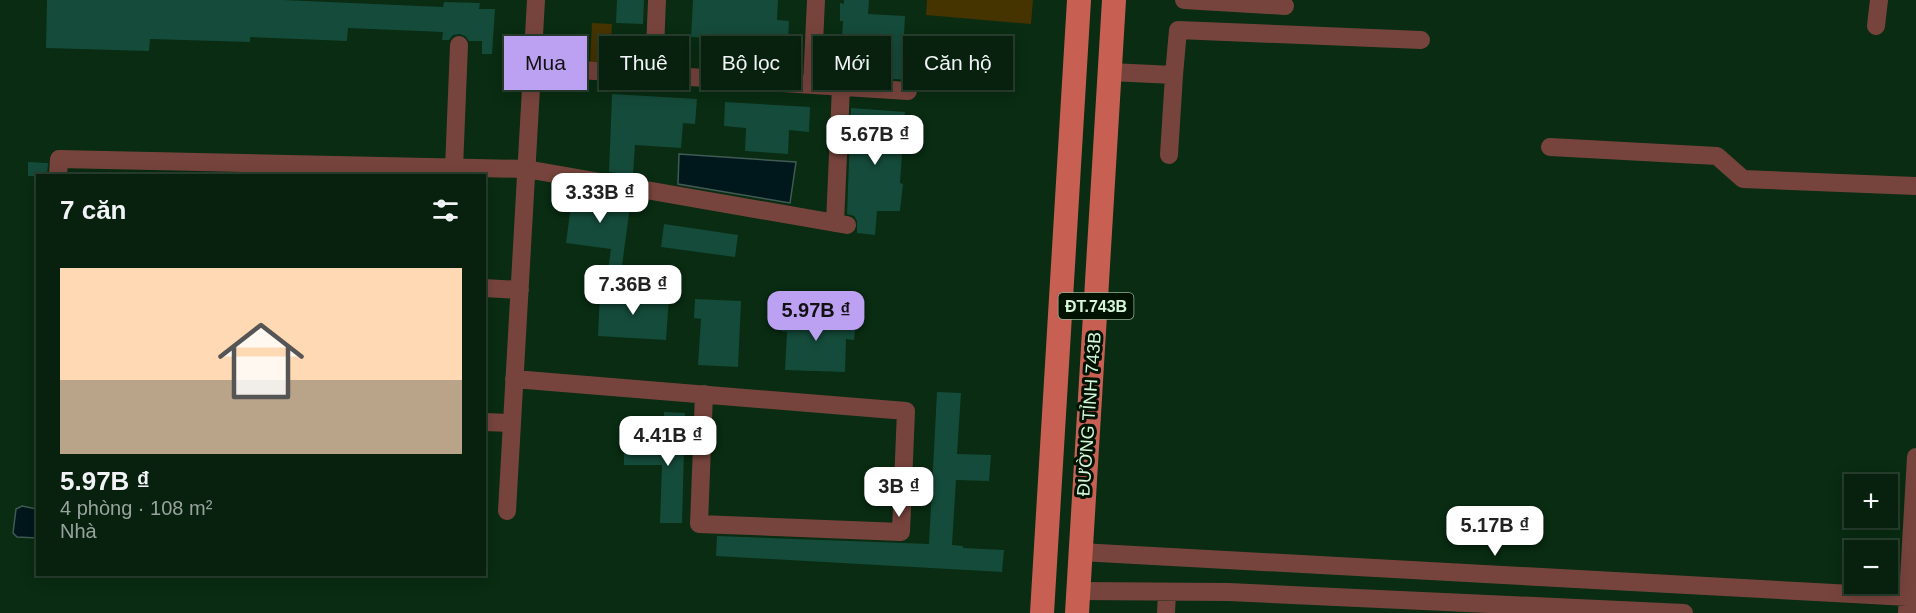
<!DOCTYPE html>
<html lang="vi">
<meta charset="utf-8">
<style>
:root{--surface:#07210e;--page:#152e1c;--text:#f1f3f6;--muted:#98a39e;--line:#283e2e;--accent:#bca0f2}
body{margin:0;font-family:Helvetica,sans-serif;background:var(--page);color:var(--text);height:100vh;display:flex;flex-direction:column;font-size:22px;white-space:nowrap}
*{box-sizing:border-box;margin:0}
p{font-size:20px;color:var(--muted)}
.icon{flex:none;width:33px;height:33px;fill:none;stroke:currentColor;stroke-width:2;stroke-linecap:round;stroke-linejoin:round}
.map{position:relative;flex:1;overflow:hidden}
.sheet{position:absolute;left:36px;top:174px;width:450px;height:402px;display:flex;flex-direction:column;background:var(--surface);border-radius:0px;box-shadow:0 3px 15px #0003,0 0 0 2px var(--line)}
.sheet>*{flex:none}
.hud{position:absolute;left:504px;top:36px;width:570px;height:54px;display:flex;gap:12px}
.tools{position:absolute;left:1844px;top:474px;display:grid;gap:12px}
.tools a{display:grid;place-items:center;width:54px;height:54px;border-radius:0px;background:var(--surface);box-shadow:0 3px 15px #0003,0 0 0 2px var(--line);font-size:30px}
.price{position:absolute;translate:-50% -51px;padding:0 14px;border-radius:12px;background:#fff;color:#222;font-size:20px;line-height:39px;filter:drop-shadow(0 2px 3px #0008)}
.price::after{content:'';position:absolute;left:50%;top:36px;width:18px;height:14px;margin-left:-9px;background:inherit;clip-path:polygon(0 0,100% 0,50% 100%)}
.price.on{background:var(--accent);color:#111}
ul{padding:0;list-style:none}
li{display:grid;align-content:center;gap:12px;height:318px;padding:0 24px}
li span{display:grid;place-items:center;height:186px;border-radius:0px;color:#555}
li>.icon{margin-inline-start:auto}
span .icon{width:108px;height:108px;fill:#fffc;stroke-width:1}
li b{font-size:26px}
h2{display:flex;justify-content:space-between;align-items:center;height:72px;padding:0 24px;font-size:26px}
.tag{padding:0 21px;border-radius:0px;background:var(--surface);box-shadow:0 3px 15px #0003,0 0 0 2px var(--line);font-size:21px;line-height:54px}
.tag.on{background:var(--accent);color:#111}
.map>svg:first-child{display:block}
.green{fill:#463400}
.water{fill:#00171b;stroke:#405a54;stroke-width:1.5}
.building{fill:#154b3a}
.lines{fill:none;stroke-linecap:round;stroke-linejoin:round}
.minor{stroke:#77443d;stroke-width:18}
.major{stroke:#c85f53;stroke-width:24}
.labels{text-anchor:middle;stroke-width:6;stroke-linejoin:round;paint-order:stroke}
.shield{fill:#001302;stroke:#94b198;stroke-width:1.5}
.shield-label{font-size:16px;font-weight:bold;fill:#d4f5d8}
.street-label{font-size:18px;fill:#d4f5d8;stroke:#001302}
</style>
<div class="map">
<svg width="1916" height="613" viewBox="0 0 1916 613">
<rect width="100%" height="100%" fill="#092c12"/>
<path class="green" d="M927 0H1033L1031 24 926 15Z
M592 23 612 24 610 63 590 62Z
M702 53 731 54 730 69 701 68Z
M743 54 772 55V70L743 69Z"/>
<path class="water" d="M679 154 796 162 790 203 678 184Z
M22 506 37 509V538L17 537 13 533 16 509Z"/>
<path class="building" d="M47 0H283L443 7 444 2 480 3 479 9H495L492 54H482V41H469L465 36 460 34 453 35 449 40H442L443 32 348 28 347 41 250 37V42L150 39 149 51 46 48Z
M617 0H644L643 24 616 23Z
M693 0H778L777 20 789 21 788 42 691 37Z
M844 0H869L868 14 905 16 902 70 920 71 918 86 915 82 909 80 833 75 834 66 874 69 875 40 842 38 843 21H840V3L844 4Z
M612 94 697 99 695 124 683 123 681 148 635 145 633 175 609 172Z
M725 102 810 107 809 132 789 130 788 154 745 151 746 128 724 126Z
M851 108 905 112 900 183 903 184 900 211H877L875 235 857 233V221L854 216 847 214Z
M28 162 48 163 47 176H28Z
M573 190 631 199 621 273 608 271 611 249 566 243Z
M664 224 738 235 735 257 661 247Z
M600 293 669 297 666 340 598 336Z
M695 299 741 301 738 367 698 365 701 319 694 318Z
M783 312 856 321 854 340 846 339 845 372 785 370 787 332 781 331Z
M937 392 961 393 957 454 991 455 989 481 956 480 952 545 963 546V548L1004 550 1002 572 716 556 717 536 929 544Z
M664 412 685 413 682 523H660L662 465H624V452L663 453Z"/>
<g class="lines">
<path class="minor" d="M1184 0 1285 6
M1876 26 1879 0
M532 67 908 91
M1110 72 1174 75 1178 30 1421 40
M654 75 657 0
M812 85 816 0
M1550 147 1717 156 1743 179 1916 186
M1169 155 1174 75
M454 168 459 45
M58 176 59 159 526 169 847 225
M835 223 841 87
M484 288 520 290
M514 379 906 411 901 532 699 524 704 394
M484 422 512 423
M507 511 536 0
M1080 552 1908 597
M1078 591 1228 592 1684 613
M1166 613 1167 592
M1907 613 1916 457"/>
<path class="major" d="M1042 613 1079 0
M1077 613 1114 0"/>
</g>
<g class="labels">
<rect class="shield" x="1058.5" y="293" width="75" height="26" rx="4.5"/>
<g class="shield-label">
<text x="1096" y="312">ĐT.743B</text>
</g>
<g class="street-label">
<text transform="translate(1089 414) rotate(-86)" y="6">ĐƯỜNG TỈNH 743B</text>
</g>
</g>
</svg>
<div class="tools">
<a>+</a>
<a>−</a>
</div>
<b class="price" style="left:875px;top:166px">5.67B ₫</b>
<b class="price" style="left:600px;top:224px">3.33B ₫</b>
<b class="price" style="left:633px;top:316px">7.36B ₫</b>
<b class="price on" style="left:816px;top:342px">5.97B ₫</b>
<b class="price" style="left:668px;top:467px">4.41B ₫</b>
<b class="price" style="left:899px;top:518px">3B ₫</b>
<b class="price" style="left:1495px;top:557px">5.17B ₫</b>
<div class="hud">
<a class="tag on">Mua</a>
<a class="tag">Thuê</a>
<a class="tag">Bộ lọc</a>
<a class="tag">Mới</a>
<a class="tag">Căn hộ</a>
</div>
<section class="sheet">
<h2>7 căn<svg class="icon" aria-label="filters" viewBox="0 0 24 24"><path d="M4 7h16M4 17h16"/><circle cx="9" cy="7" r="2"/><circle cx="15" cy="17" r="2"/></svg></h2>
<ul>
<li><span style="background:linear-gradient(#ffd9b3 60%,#b9a48a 0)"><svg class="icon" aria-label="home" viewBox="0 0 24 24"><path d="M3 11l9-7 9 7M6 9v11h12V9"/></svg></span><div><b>5.97B ₫</b><p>4 phòng · 108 m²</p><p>Nhà</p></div></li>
</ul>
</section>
</div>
